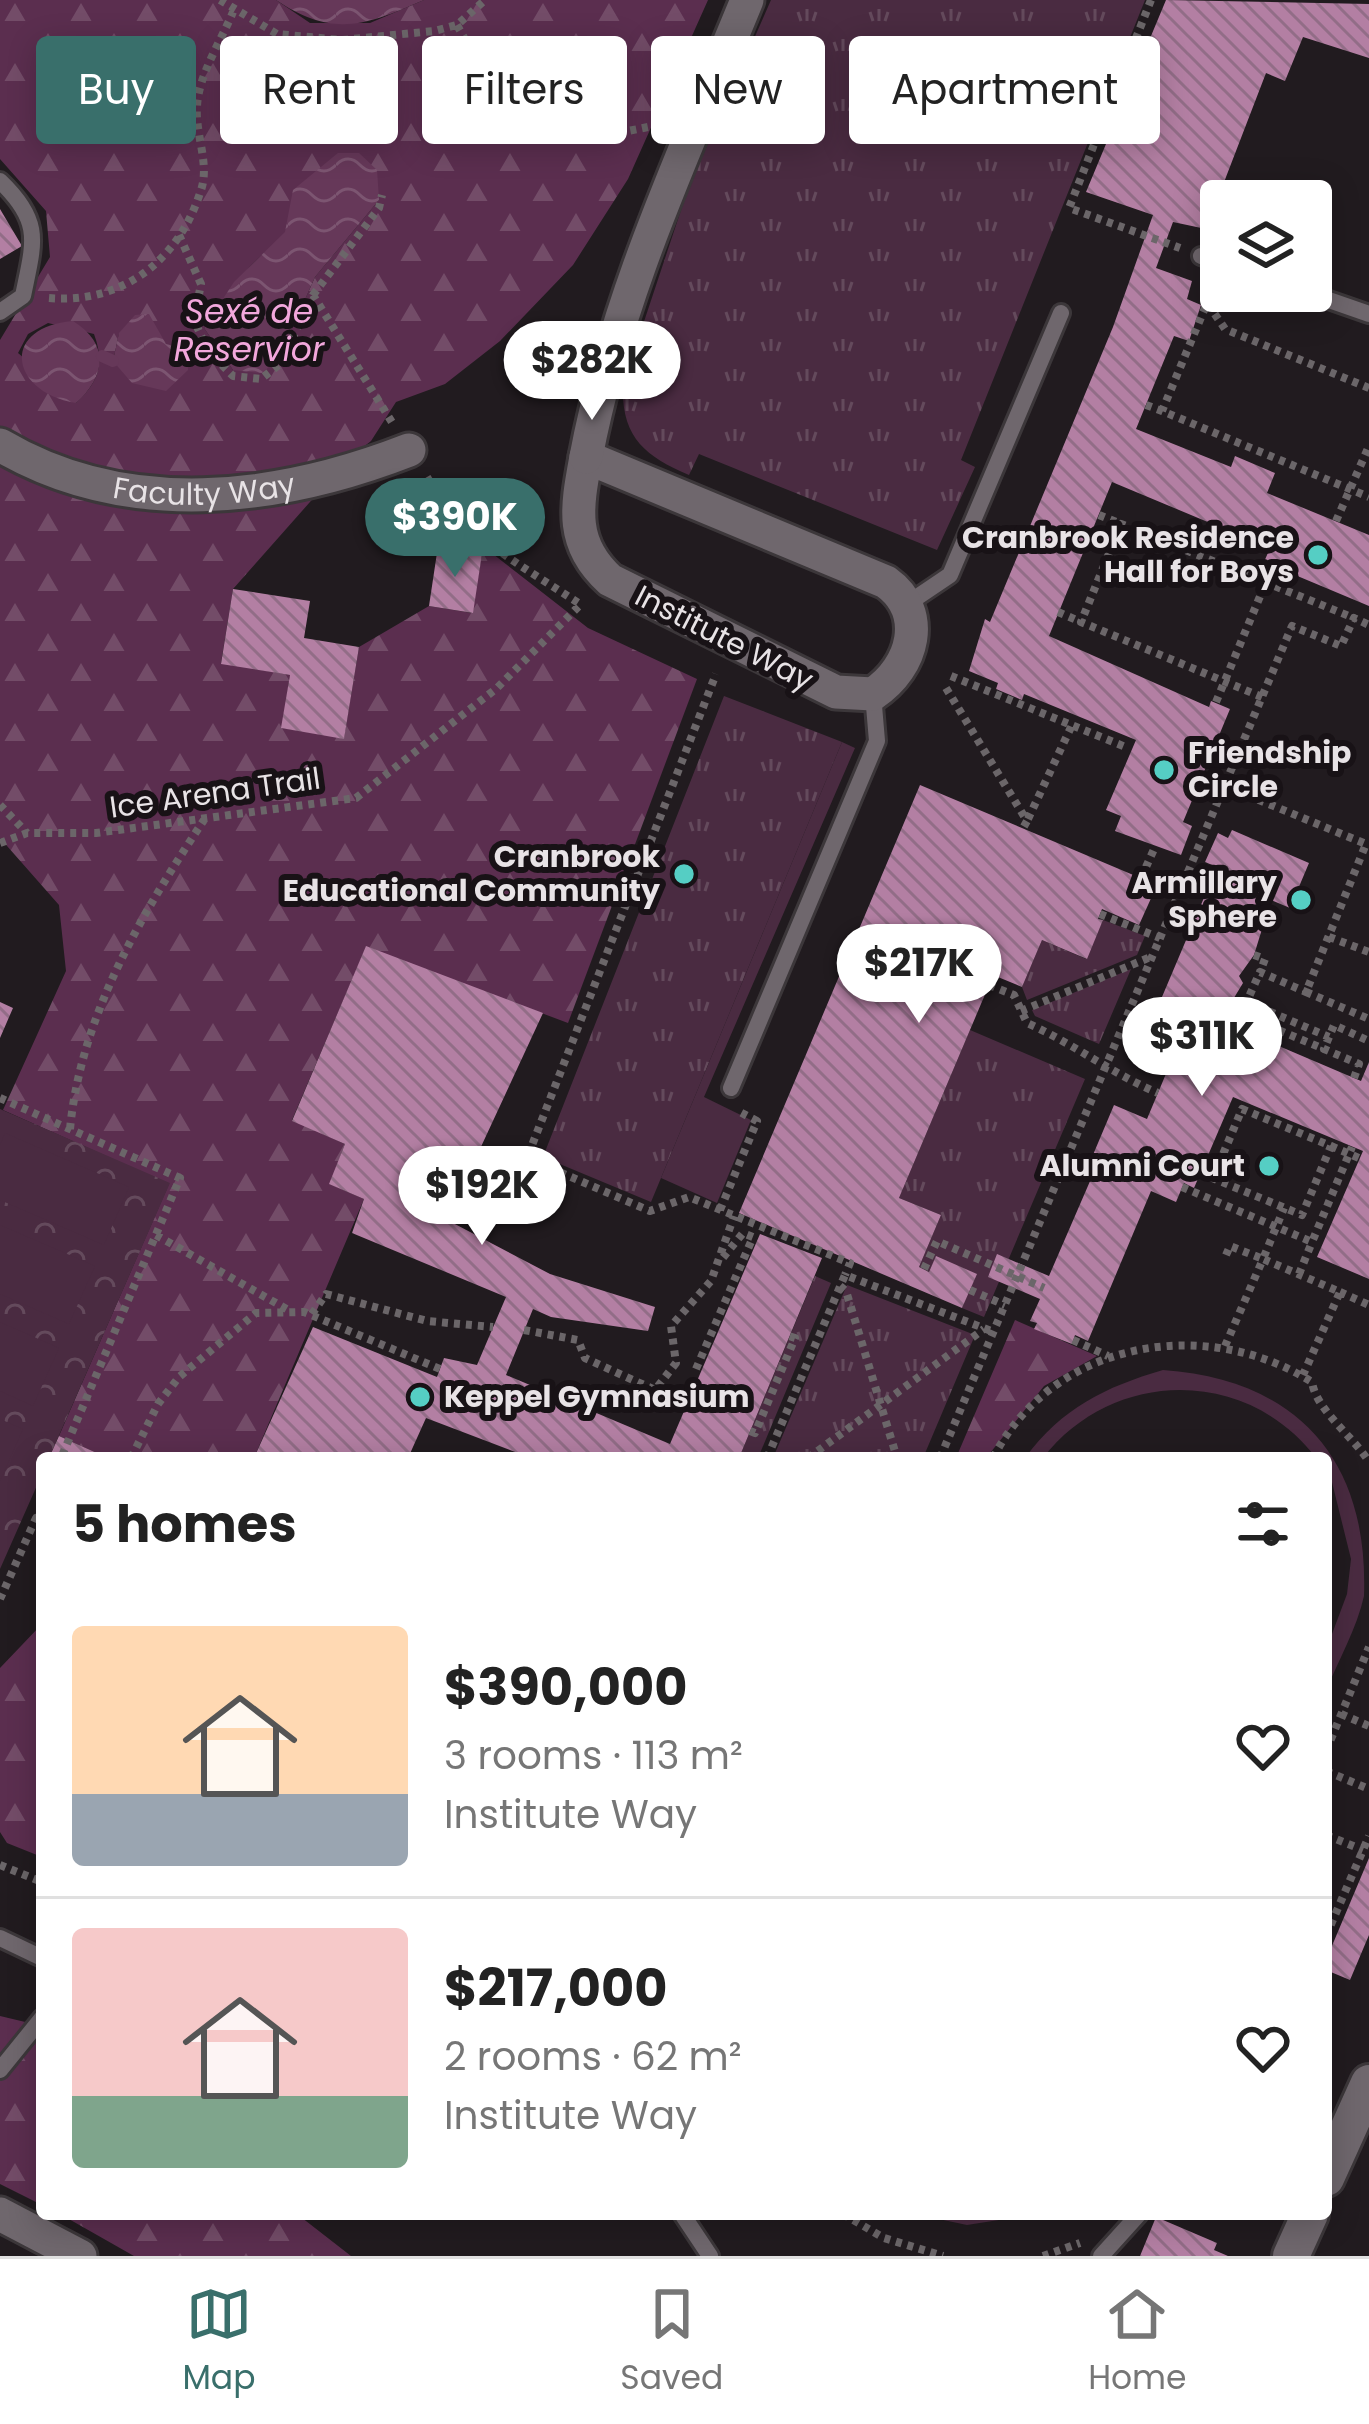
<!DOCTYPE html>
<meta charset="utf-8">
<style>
:root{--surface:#fff;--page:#f6f6f6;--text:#222;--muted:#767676;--line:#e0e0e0;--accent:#396f6b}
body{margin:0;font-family:Poppins,sans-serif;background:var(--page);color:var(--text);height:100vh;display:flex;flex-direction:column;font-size:45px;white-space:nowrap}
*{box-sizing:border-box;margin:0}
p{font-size:39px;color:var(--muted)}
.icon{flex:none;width:66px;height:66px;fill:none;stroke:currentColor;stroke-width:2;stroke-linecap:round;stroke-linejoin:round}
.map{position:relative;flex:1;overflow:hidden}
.sheet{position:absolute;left:36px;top:1452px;width:1296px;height:768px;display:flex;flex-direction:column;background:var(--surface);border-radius:12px;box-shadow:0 6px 30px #0003}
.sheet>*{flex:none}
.top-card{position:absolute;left:36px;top:36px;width:1299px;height:108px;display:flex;gap:24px}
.tools{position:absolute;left:1200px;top:180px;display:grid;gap:24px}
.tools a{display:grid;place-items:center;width:132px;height:132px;border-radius:12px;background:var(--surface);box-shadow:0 6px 30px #0003;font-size:60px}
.price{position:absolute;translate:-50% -102px;padding:0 27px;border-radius:42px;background:#fff;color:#222;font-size:39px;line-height:78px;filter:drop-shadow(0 3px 6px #0008)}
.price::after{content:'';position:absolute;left:50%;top:72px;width:36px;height:27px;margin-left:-18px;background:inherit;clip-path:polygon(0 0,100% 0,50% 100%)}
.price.selected{background:var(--accent);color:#fff}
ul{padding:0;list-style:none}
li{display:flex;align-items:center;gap:36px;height:300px;padding:0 36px}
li+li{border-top:3px solid var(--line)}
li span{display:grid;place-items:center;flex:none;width:336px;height:240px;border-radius:12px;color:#555}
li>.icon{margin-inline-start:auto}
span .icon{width:144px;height:144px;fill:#fffc;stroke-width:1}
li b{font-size:51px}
h2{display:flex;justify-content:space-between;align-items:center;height:144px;padding:0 36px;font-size:51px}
.pill{padding:0 42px;border-radius:12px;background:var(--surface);box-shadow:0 6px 30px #0003;font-size:42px;line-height:108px}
.pill.selected{background:var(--accent);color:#fff}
.tab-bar{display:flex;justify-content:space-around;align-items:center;height:168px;border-top:3px solid var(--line);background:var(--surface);font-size:33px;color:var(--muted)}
.tab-bar a{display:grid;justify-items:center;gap:6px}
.tab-bar .selected{color:var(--accent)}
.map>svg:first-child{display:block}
.grass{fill:url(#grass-tufts)}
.forest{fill:url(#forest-firs);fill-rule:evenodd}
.park{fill:url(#park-crowns)}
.garden{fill:#4a2b41}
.water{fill:url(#water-waves)}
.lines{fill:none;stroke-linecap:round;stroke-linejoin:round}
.stream{stroke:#663859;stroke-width:12}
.building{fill:url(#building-back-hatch)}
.service-casing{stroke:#3c373a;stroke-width:22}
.minor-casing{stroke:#3c373a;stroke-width:39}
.tertiary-casing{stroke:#3c373a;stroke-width:42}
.path{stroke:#6b6669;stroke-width:8;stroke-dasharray:6 6;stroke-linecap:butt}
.service{stroke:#6f676d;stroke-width:16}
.minor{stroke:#6f676d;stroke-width:33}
.tertiary{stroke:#6f676d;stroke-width:36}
.path-bridge{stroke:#6b6669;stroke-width:8;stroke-dasharray:6 6;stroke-linecap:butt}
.poi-dot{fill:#55cec4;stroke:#181216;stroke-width:4.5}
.labels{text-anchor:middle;stroke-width:12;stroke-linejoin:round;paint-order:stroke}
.street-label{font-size:30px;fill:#e8e3e6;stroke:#181216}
.poi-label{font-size:30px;font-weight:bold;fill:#e8e3e6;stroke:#181216;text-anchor:end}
.water-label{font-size:33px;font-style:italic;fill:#f2a7dc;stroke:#181216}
</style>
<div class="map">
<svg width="1369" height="2256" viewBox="0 0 1369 2256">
<defs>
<pattern id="grass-tufts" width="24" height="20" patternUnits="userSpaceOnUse" patternTransform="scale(3)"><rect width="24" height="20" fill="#4a2b41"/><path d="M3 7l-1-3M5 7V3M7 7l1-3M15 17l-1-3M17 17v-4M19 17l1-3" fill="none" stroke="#644a5c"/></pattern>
<pattern id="forest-firs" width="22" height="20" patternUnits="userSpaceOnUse" patternTransform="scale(3)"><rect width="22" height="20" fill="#5b2e4f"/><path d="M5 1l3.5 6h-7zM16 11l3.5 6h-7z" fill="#734c68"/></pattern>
<pattern id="park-crowns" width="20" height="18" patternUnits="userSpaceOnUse" patternTransform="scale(3)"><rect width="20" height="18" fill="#4a2b41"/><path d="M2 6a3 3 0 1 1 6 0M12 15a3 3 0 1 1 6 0" fill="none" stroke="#644a5c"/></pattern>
<pattern id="water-waves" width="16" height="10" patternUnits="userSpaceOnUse" patternTransform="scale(3)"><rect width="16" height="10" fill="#663859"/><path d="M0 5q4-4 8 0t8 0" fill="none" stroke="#7c5571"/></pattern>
<pattern id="building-back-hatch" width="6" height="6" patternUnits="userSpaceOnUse" patternTransform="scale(3)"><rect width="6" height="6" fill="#b37fa3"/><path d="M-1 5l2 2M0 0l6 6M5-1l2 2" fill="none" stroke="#926d87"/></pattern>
</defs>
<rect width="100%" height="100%" fill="#211b1f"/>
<path class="grass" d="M771 0H1145L961 460 975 467 937 550 699 454 689 475C644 456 621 436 623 385L688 189Z
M724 696 842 742 651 1202 543 1157Z
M1103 920 1145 936 1137 955 1027 1000 1022 987 1042 940 1086 959Z
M1131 969 1099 1044 1035 1016 1032 1010Z
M970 1030 1085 1079 984 1317 962 1308 976 1274 936 1257 929 1272 919 1267 941 1215 899 1198Z
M815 1276 831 1283 758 1458H739Z
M847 1285 975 1335 923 1458H773Z"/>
<path class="forest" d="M0 0H276L310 23H370L424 0H708L628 179 573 265 500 341 445 384 396 402 371 441 348 459 233 589 221 663 290 675 282 728 344 738 359 647 429 606 472 613 482 554 489 551 588 628 697 679 568 1023 366 947 292 1120 345 1144 330 1184 364 1199 254 1458H108L59 1436 169 1184 3 1110 66 971 59 905 0 838V340L50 257 46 211 0 159ZM379 200 315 277 279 358 233 370 204 328C261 240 283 233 379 200ZM135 316 166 344 113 361 119 334ZM48 323 94 334C105 364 99 382 76 403L18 353 28 334Z
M1015 1320 1097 1356 1044 1386 986 1458H956Z
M42 1624V1857L7 1843 0 1832V1668Z
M0 2016 42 2026V2205L0 2184Z
M60 2214H297L351 2256H134Z"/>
<path class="park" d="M0 1109 170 1183 49 1458H42V1474L0 1569Z"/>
<path class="garden" d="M842 742 855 748 704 1097 751 1120 717 1203 661 1178Z
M5 1133 129 1187 104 1245 0 1200V1145Z
M0 1225 95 1266 69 1324 0 1294Z
M0 1322 59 1348 33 1406 0 1391Z
M1163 1370C1292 1379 1369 1454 1364 1596 1357 1628 1338 1661 1326 1691V1650L1347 1594 1351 1559 1326 1458H1316C1247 1367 1113 1368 1043 1458H1025C1062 1408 1105 1387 1163 1370Z
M0 1419 23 1429 0 1481Z
M915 2214H1038L967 2225Z"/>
<path class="water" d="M276 0H424C364 26 333 38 276 0Z
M338 153H359L377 170 379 200 315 277 279 358 262 373 233 370 204 328 234 282 285 232 293 190Z
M149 314 166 344 186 349 188 370 166 391 132 383 113 361 119 333 135 315Z
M73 321C110 344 106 376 76 403 9 392 0 327 73 321Z"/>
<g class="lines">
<path class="stream" d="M102 356 113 361"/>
</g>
<path class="building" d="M1166 0 1369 4V58L1303 37 1285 81 1266 73 1206 229 1173 222 1156 268 1192 281 1187 299 1201 305 1189 341 1174 336 1136 429 1231 467 1235 456 1275 473 1267 493 1369 535V606L1264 562 1270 548 1112 482 1049 636 1209 707 1211 701 1230 709 1183 822 1192 826 1181 855 1115 831 1121 816 1106 810 1136 740 1024 694 1022 700 996 689 998 683 969 671 985 619 990 622 1113 327 1153 215 1086 192Z
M0 209 22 246 0 259Z
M438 546 482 554 473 613 429 606Z
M233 589 310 601 304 638 359 647 344 739 281 728 290 675 221 664Z
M920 785 1157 885 1139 925 1102 909 1098 919 1103 920 1087 959 1042 940 1022 987 993 975 989 985 899 1198 941 1215 919 1267 929 1272 936 1256 977 1274 962 1308 739 1213Z
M1232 830 1309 863 1290 908 1271 900 1254 955 1239 976 1243 983 1220 1021 1361 1081 1369 1062V1279L1317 1257 1363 1151 1233 1097 1194 1188 1184 1183 1176 1202 1151 1191 1088 1341 1075 1335 1072 1344 1034 1329 1037 1323 1030 1321 1040 1299 988 1277 997 1254 1049 1276 1097 1165 1090 1162 1114 1105 1147 1119 1168 1069 1137 1056 1217 867 1205 862 1218 833 1228 838Z
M366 946 543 1013 460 1192 453 1223 550 1274 655 1307 648 1331 551 1317 533 1309 506 1375 670 1444 760 1234 822 1258 739 1458H531L426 1418 408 1458H254L313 1327 437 1377 444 1358 477 1365 506 1297 352 1233 364 1199 329 1184 345 1144 292 1121Z
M0 1002 13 1008 0 1038Z
M59 1436 108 1458H49Z
M1369 1858V1935L1350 1980 1326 1970V1960Z
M1156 2217 1217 2243 1214 2250 1228 2256H1140Z"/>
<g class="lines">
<defs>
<path id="service" d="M0 181C43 222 34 242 23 296L0 312
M1201 256 1221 263
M1303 291 1369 314
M910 602 950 575 1061 313
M731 1088 877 741 873 694
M0 1938 42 1958
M0 2070 42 2018
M682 2214 710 2256
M1101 2256 1139 2214"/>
<g id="minor">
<path id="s1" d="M0 445C127 520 278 501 409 450"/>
<path d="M586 457 886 582C928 612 914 667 873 694L836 692 610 580C569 543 577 506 586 457Z"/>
<path d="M586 457C617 294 685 152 747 0"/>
<path d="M0 2214 80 2256"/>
</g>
<path id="tertiary" d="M1326 2178 1369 2083
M1291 2256 1310 2214"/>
</defs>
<use href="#service" class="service-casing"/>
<use href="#minor" class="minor-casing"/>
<use href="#tertiary" class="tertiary-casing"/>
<path class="path" d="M220 0 277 34 342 40 434 31 457 25 485 0
M1151 0 1069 208 1180 248
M457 25C517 134 531 153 657 125
M179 235 201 284 194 320 208 351 233 376 261 379 280 364 313 295 393 424
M1205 283 1207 303 1162 411 1369 497
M313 295 379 208 382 195
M49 298C122 304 179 261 201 190 210 164 195 134 197 107 198 76 221 41 233 12
M1208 304 1225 329 1369 388
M1146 405 1162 411
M427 477C462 534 525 568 580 604
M1099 515 1121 524
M1336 521 1369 446
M1058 612 1081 622
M951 676 1128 748
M946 688 1027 821 1023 828
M1262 697 1081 622 1121 524 1354 618
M1216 702 1266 582
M1225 786 1366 844 1306 992 1369 1019
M0 805 27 833
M1028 819 1072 725
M0 843 27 833H96L356 798 497 688 581 604
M1141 878 1155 847
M1100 914 1160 938
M1329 937 1369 952
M1254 955 1265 959 1260 972
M989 985 1014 995 1027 1023C1074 1044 1111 1073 1158 1093
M1247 1002 1329 1037
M1021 1011 1153 956
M1235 1028 1260 972 1306 992
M1253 1035 1259 1022 1324 1049
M1354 1078 1359 1064 1324 1049 1334 1025 1369 1041
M0 1098 180 1178 61 1458
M70 1129C81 1015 142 913 204 820
M1331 1146 1359 1158
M527 1158 650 1211 689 1197 850 1263 845 1275
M495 1164 527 1158 716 674
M1200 1173 1302 1215 1331 1146 1242 1109 1213 1178
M720 1210 757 1121 738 1111
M156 1235 290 1311
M1226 1255 1230 1246 1263 1259 1284 1208
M924 1269 937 1241 1044 1288
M1299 1274 1312 1242
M840 1286 846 1291 897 1458
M970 1290 1005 1305
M1340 1292 1369 1305
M312 1314 326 1294 427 1321 493 1327
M524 1330 578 1340 585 1358 655 1390 676 1363 671 1326 711 1281 734 1216
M1073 1340 1108 1356
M1225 1346 1263 1259 1340 1292 1303 1375
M696 1369 753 1237 743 1233 721 1260
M750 1431 755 1433 795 1338 789 1336
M131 1458 158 1404 179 1377 256 1313 304 1312 440 1369
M767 1458 845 1275 994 1332
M808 1458 984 1329
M940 1458 1292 626 1341 646 1354 618 1369 625
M993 1458C1053 1340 1206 1315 1312 1382 1316 1410 1354 1437 1369 1462
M0 1599 36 1518 42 1522
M1341 1714 1369 1726
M1326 1751 1369 1647
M1326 1771 1369 1789
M1326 1835 1363 1850
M0 1865 42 1882
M1326 1936 1369 1836
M843 2214 884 2238 943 2256
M1043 2256 1080 2243"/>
<use href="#service" class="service"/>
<use href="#minor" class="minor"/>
<use href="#tertiary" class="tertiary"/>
<path class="path-bridge" d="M1182 1187 1312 1242 1352 1147"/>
</g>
<g class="poi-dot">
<circle cx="1318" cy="555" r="12"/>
<circle cx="1164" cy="770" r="12"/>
<circle cx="684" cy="874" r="12"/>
<circle cx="1301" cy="900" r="12"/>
<circle cx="1269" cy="1166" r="12"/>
<circle cx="420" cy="1397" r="12"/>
</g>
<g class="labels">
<g class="street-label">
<text dy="10" stroke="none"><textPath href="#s1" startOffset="213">Faculty Way</textPath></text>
<text transform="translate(724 638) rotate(27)" y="10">Institute Way</text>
<text transform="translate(215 793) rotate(-8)" y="10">Ice Arena Trail</text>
</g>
<g class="poi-label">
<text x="1294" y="548">Cranbrook Residence<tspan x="1294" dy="34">Hall for Boys</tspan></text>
<text x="1188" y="763" text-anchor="start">Friendship<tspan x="1188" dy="34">Circle</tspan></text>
<text x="660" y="867">Cranbrook<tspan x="660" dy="34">Educational Community</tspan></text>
<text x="1277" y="893">Armillary<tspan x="1277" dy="34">Sphere</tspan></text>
<text x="1245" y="1176">Alumni Court</text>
<text x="444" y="1407" text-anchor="start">Keppel Gymnasium</text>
</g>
<g class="water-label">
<text x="249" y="323">Sexé de<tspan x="249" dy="38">Reservior</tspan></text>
</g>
</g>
</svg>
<div class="tools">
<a><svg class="icon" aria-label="layers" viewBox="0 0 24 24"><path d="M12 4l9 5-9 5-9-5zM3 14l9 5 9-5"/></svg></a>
</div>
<b class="price" style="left:592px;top:423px">$282K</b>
<b class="price selected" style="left:455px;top:580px">$390K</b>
<b class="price" style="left:919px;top:1026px">$217K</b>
<b class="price" style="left:1202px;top:1099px">$311K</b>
<b class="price" style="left:482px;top:1248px">$192K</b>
<div class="top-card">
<a class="pill selected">Buy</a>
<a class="pill">Rent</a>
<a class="pill">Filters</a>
<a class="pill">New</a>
<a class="pill">Apartment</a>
</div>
<section class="sheet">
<h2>5 homes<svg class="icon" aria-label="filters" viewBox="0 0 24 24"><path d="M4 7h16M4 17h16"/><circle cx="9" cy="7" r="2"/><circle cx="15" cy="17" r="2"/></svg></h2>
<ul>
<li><span style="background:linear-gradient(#ffd9b3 70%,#9aa5b1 0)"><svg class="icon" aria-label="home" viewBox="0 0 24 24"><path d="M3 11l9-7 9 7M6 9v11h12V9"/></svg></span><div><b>$390,000</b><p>3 rooms · 113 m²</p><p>Institute Way</p></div><svg class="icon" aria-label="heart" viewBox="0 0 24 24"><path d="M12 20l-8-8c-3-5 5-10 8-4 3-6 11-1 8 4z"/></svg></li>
<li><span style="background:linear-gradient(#f6c9c9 70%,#7fa58c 0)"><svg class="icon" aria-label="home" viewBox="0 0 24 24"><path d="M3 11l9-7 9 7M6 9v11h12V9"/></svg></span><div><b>$217,000</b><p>2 rooms · 62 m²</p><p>Institute Way</p></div><svg class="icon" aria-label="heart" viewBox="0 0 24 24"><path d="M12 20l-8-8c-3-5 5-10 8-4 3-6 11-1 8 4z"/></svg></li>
</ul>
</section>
</div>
<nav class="tab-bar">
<a class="selected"><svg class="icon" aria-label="map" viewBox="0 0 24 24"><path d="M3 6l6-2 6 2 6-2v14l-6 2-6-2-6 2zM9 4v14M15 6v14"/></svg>Map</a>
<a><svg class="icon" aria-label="saved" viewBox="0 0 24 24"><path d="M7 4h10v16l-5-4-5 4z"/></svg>Saved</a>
<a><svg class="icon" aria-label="home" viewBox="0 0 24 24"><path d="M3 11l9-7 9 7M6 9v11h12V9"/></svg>Home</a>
</nav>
